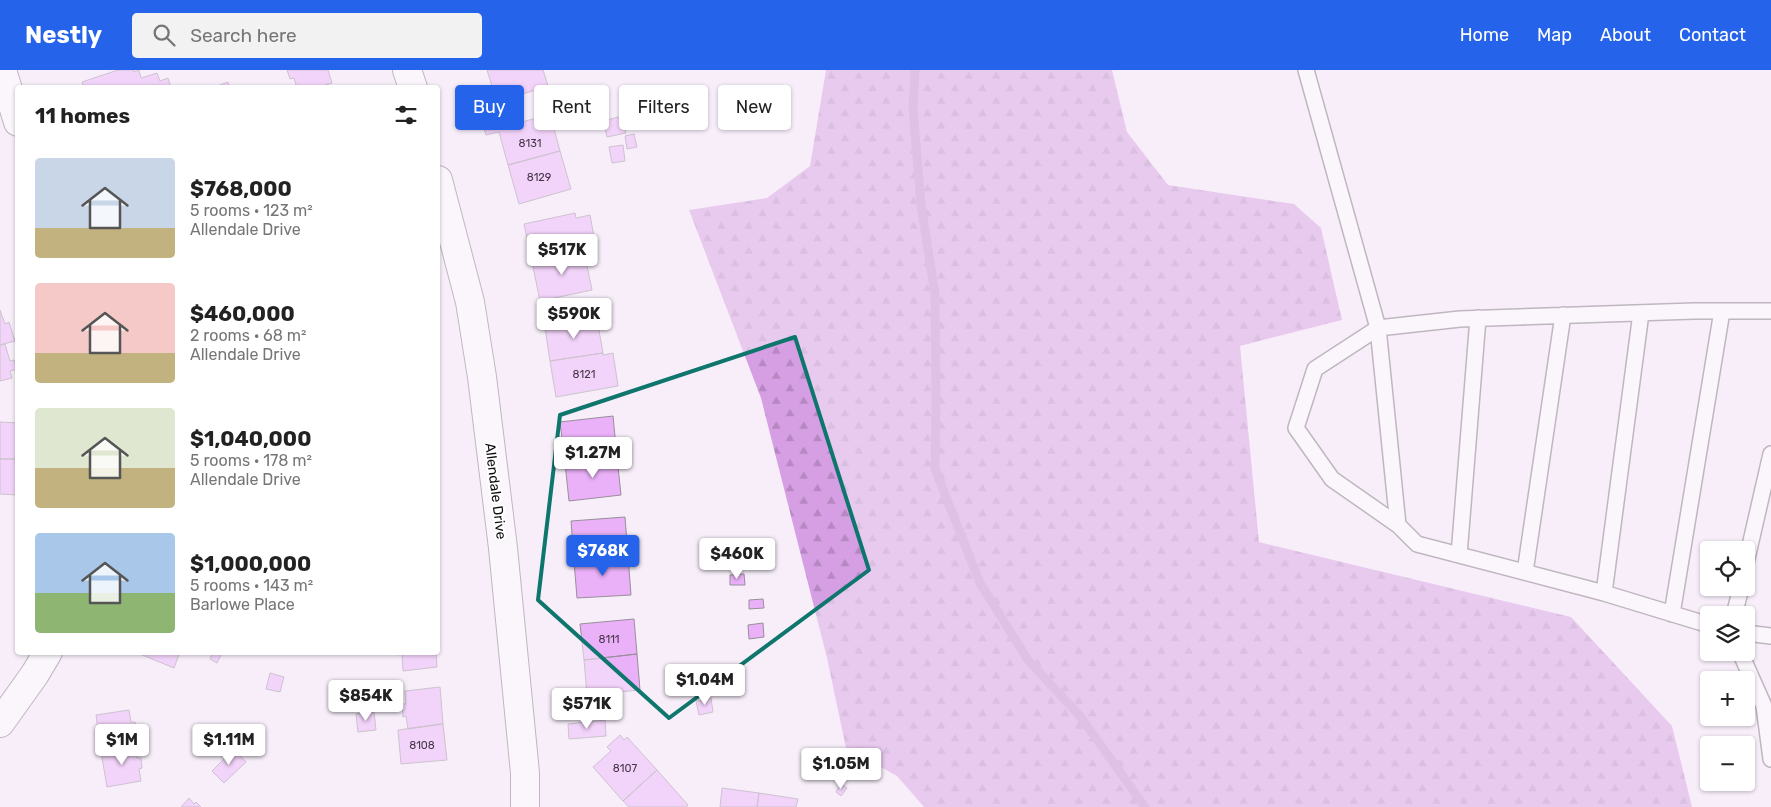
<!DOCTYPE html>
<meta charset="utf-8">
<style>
:root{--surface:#fff;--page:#f2f2f2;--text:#222;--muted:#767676;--accent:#2563eb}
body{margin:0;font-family:Rubik,sans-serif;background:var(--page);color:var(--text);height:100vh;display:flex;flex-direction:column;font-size:19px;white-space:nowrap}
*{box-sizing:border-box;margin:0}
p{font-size:16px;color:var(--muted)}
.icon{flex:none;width:28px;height:28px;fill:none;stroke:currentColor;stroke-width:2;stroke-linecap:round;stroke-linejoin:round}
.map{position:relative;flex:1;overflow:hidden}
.side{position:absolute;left:15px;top:15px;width:425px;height:570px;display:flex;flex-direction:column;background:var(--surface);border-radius:5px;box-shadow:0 1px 4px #0004}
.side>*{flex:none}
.top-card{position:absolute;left:455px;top:15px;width:475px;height:45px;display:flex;gap:10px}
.buttons{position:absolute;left:1700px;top:471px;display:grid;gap:10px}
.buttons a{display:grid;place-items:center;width:55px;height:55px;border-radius:5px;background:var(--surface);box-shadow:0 1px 4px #0004;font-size:25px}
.price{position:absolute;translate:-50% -42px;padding:0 11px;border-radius:5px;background:#fff;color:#222;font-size:16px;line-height:32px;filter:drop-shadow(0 1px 2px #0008)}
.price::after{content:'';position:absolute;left:50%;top:30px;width:15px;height:11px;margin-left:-8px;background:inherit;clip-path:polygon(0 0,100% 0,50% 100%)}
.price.on{background:var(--accent);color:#fff}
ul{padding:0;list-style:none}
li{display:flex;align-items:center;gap:15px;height:125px;padding:0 20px}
li span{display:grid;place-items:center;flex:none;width:140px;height:100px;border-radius:5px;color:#555}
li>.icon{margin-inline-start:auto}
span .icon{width:60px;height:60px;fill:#fffc;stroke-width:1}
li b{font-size:21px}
h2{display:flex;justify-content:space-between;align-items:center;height:60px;padding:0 20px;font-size:21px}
.chip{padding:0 18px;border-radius:5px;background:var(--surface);box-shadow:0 1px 4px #0004;font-size:18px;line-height:45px}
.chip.on{background:var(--accent);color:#fff}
header{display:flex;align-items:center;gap:30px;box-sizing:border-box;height:70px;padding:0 25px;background:var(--accent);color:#fff}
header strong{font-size:24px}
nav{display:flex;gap:28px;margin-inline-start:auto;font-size:18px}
.search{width:350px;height:45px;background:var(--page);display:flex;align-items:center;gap:12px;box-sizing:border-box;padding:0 18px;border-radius:5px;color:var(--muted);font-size:19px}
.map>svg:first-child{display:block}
.forest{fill:url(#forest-firs)}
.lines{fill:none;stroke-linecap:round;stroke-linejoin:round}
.stream{stroke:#c28bcf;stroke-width:9}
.building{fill:#eab1f8;stroke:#988f9a}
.lane-casing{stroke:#7a727b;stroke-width:18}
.street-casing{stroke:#7a727b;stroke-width:30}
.lane{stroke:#fff;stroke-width:15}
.street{stroke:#fff;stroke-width:28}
.marked{fill:none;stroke:#0f766e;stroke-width:4;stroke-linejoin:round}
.labels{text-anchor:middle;stroke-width:4;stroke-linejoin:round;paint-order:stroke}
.number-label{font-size:11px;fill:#463549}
.street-label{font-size:14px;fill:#0f0c0f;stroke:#fff}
</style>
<header>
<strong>Nestly</strong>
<div class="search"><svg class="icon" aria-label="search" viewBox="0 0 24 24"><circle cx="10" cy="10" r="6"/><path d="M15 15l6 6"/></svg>Search here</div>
<nav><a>Home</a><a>Map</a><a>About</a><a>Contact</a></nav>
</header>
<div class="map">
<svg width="1771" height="737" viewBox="0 0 1771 737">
<defs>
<pattern id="forest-firs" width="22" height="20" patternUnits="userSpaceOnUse" patternTransform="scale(1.25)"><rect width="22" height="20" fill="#d69ee3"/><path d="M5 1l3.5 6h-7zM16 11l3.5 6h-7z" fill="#b687c2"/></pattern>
</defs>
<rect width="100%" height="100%" fill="#f7eef9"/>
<path class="forest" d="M826 0H1112L1127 62 1168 115 1294 134 1321 158 1342 250 1240 276 1259 472 1571 547 1672 656 1692 737H924L897 706 846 678 827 588 761 328 689 140 767 128 810 96Z"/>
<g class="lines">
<path class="stream" d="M915 0 913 39 921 135 935 224 936 329 935 399 980 513 1028 590 1080 646 1145 737"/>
</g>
<path class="building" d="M118 0H134V2L139 0 141 8 157 3 160 11 168 8 171 18H84L82 12Z
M287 0H328L332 13 316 18H297L294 8 290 9Z
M487 0H543L548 16 497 32Z
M228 12 230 18H212Z
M509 44 512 55 550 44 560 81 508 95 499 62 486 65 482 52Z
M622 46 626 63 607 67 603 51Z
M634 64 637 77 627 79 625 66Z
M623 75 625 91 612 93 609 77Z
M560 81 571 119 519 134 508 95Z
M575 143 576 148 590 145 595 172 582 175 584 181 532 192 524 154Z
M584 181 592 220 540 231 532 192Z
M0 240 5 254 9 252 15 271 0 275Z
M597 249 603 283 550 291 545 258Z
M5 274 10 291 14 290 17 299 10 301 12 308 0 311V275Z
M603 283V285L613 283 618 316 556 327 550 291Z
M613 346 617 387 565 393 560 352Z
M0 352 18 353V389H0Z
M617 387 621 425 569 431 565 393Z
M0 389H18V425L0 424Z
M625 447 628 486 574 491 571 451Z
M726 479 728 492 715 493 713 480Z
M742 480H760V490H742Z
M628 486 631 525 577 528 574 491Z
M744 504 745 515H730V505Z
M763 529 764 538 749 539V530Z
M634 549 637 584 584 590 580 554Z
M763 553 764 567 749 569 748 555Z
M135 582H180L174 598Z
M213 582 222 583 217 593 210 589Z
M398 582H436L437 597 403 601 402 584 398 585Z
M637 584 640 620 587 625 584 590Z
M270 603 284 607 280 622 266 619Z
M440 617 443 654 408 659 406 646 403 647 402 634H406L405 621Z
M711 628 713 642 699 645 696 631Z
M129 640 131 652H135L137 663 133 664 135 676 101 682 96 645Z
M374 642 376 660 358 662 356 644Z
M605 650 606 666 569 669 568 654Z
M440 654H443L447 690 401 694 398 660Z
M620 665 624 670 627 667 657 700 623 731 593 697 611 681 607 677Z
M135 676 137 688H141L142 698 139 699 141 711 107 717 101 682Z
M234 679 246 692 224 713 212 701Z
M657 700 688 735 686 737H629L623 731Z
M841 714 847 718 841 726 836 722Z
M722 718 759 723 757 737H720Z
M759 723 798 729 796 737H757Z
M189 728 194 734 196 732 201 737H181Z"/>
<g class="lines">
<defs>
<path id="lane" d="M1306 0 1378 258 1460 249 1694 241H1771
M1398 455 1332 409 1296 358 1315 299 1378 258 1398 455 1417 474 1604 523 1709 555
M1459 485 1478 248
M1746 493 1771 384
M1525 502 1563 245
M1604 523 1641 243
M1672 544 1722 241
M1734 545 1741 518
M1746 563 1771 566
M1740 582 1764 636 1771 689"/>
<path id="street" d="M2 0 18 52
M407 0 413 18
M438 110 470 232 482 307 503 478 525 703V737
M0 653 35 604 48 582"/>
</defs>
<use href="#lane" class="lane-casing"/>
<use href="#street" class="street-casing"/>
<use href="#lane" class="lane"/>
<use href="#street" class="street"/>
</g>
<path d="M0 0H1771V737H0ZM795 267 869 500 669 648 538 530 560 345Z" fill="#f7eef9" fill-opacity=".55" fill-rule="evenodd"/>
<path class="marked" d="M795 267 869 500 669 648 538 530 560 345Z"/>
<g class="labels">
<g class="number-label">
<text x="530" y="77">8131</text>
<text x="539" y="111">8129</text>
<text x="584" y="308">8121</text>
<text x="609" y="573">8111</text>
<text x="422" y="679">8108</text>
<text x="625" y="702">8107</text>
</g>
<g class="street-label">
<text transform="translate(496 421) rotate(83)" y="5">Allendale Drive</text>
</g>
</g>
</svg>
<div class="buttons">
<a><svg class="icon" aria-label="locate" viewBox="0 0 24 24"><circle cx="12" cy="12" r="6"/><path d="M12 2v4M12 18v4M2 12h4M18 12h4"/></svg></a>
<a><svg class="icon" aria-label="layers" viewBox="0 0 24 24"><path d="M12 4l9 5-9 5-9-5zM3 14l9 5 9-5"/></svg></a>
<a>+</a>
<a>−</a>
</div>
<b class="price" style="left:562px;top:206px">$517K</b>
<b class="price" style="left:574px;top:270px">$590K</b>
<b class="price" style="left:593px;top:409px">$1.27M</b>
<b class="price on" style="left:603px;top:507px">$768K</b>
<b class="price" style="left:737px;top:510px">$460K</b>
<b class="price" style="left:705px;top:636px">$1.04M</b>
<b class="price" style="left:366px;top:652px">$854K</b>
<b class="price" style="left:587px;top:660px">$571K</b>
<b class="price" style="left:122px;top:696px">$1M</b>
<b class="price" style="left:229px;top:696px">$1.11M</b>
<b class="price" style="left:841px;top:720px">$1.05M</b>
<div class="top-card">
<a class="chip on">Buy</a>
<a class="chip">Rent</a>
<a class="chip">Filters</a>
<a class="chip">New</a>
</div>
<section class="side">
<h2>11 homes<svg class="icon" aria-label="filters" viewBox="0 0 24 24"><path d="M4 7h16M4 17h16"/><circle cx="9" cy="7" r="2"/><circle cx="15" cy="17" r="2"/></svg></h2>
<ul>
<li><span style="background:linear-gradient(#c9d6e8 70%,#c2b280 0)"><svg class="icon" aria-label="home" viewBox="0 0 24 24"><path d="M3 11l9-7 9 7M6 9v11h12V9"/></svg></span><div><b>$768,000</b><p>5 rooms · 123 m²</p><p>Allendale Drive</p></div></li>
<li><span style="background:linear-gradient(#f6c9c9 70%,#c2b280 0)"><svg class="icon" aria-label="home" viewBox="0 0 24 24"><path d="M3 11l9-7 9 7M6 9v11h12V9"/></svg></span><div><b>$460,000</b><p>2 rooms · 68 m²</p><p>Allendale Drive</p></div></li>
<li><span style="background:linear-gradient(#dfe7d0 60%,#c2b280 0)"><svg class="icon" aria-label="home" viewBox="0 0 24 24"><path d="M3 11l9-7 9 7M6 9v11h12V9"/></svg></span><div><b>$1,040,000</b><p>5 rooms · 178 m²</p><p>Allendale Drive</p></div></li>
<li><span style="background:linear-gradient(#a9c7e8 60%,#8fb573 0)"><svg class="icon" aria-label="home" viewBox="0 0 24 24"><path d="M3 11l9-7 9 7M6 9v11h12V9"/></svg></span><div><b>$1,000,000</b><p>5 rooms · 143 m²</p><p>Barlowe Place</p></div></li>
</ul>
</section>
</div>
